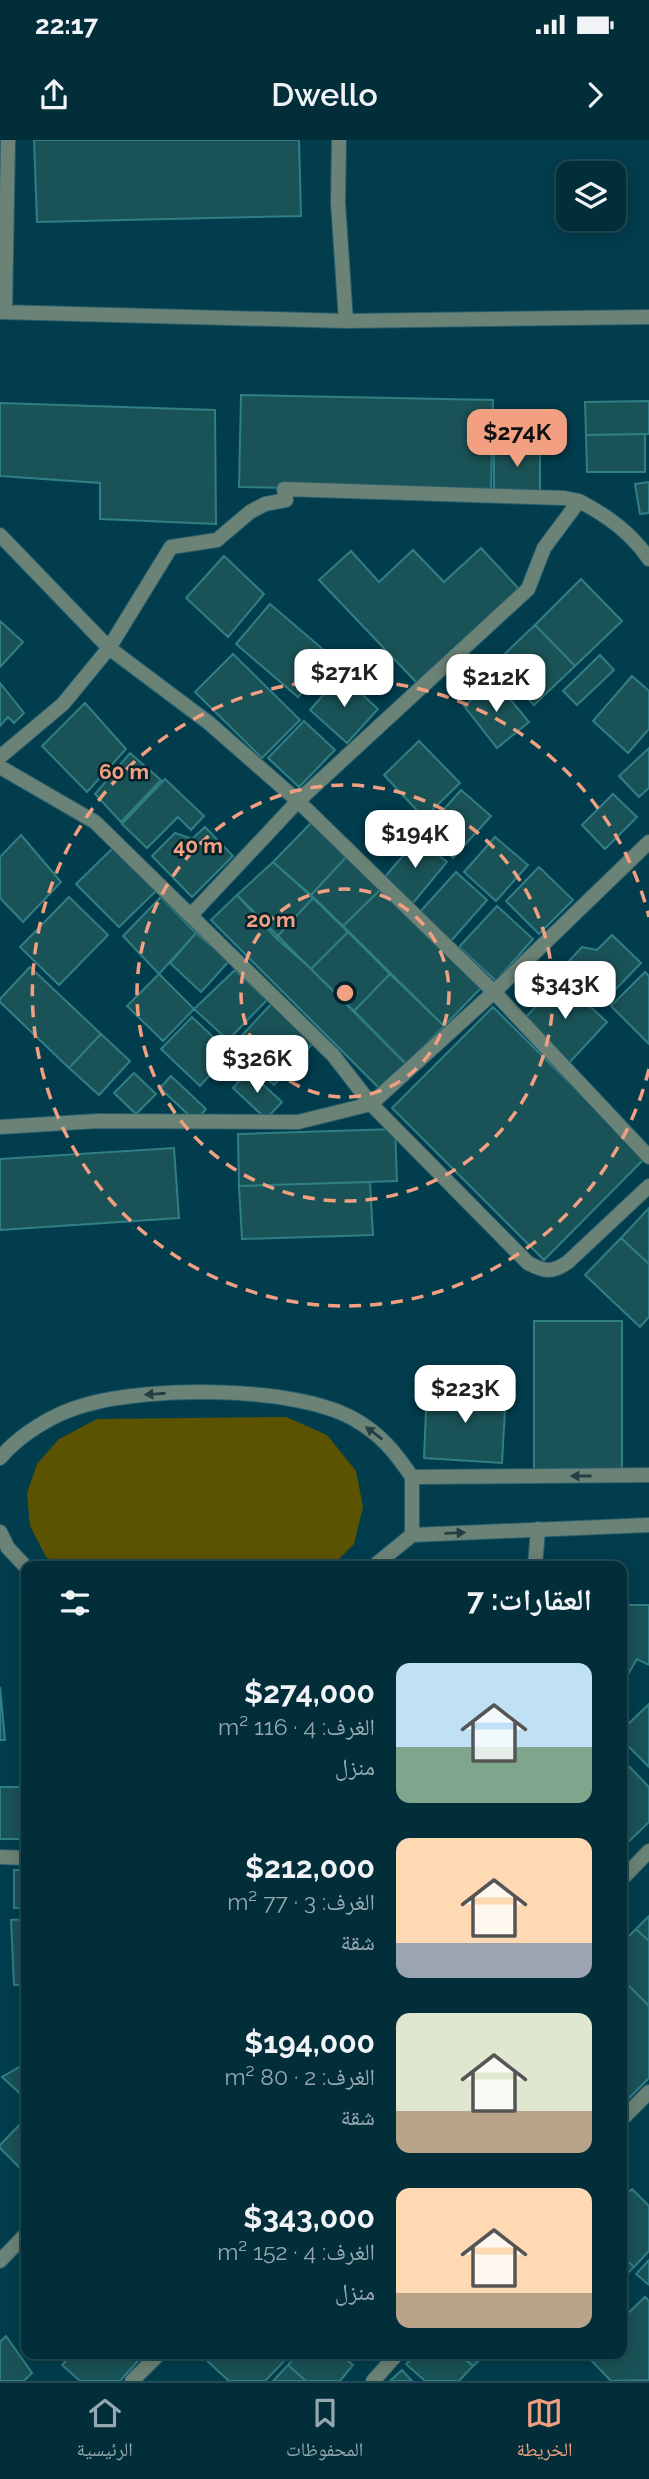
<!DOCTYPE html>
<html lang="ar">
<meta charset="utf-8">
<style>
:root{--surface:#022e3a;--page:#103a45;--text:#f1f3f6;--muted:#96a8af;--line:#234a54;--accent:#f2a081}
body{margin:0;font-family:Raleway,"Noto Naskh Arabic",sans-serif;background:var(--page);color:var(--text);direction:rtl;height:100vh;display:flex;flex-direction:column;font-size:26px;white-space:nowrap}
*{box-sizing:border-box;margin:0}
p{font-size:23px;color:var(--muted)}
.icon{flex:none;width:38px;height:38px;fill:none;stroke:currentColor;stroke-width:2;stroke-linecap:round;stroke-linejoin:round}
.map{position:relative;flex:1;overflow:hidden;direction:ltr}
.details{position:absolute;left:21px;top:1421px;width:606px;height:798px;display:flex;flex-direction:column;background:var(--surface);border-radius:14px;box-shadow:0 4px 18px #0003,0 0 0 2px var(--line);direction:rtl}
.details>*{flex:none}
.controls{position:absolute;left:556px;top:21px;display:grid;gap:14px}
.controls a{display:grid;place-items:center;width:70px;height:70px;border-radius:14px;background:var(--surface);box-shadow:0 4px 18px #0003,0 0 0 2px var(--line);font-size:35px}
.price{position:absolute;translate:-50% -60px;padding:0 16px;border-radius:14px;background:#fff;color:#222;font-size:23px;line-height:46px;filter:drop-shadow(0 2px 4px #0008)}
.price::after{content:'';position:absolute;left:50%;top:42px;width:21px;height:16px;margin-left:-10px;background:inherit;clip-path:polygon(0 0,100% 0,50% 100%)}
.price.current{background:var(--accent);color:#111}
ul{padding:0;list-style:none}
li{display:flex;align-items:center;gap:21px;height:175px;padding:0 35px}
li span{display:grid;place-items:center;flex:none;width:196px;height:140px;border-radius:14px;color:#555}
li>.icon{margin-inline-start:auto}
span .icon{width:84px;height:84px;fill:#fffc;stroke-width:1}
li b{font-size:30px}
h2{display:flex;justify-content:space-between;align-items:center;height:84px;padding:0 35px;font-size:30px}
.status{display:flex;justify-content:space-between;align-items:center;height:49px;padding:0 35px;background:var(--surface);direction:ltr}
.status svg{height:19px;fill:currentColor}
header{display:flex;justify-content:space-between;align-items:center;height:91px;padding:0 35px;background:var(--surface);font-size:32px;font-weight:600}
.tab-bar{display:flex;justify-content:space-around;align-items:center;height:98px;border-top:2px solid var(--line);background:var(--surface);font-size:19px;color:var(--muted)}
.tab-bar a{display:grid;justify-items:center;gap:4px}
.tab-bar .current{color:var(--accent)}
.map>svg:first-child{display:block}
.green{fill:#5c5300}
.building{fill:#1a5357;stroke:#307f84;stroke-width:2}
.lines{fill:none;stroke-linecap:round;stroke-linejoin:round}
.minor-casing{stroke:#275d6c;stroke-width:16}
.tertiary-casing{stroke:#275d6c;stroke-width:16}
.minor{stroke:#6b8376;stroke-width:14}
.tertiary{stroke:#6b8376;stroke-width:14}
.oneway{fill:#243f42}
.ring{fill:none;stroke:#f2a081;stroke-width:3.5;stroke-dasharray:12 9}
.centre{fill:#f2a081;stroke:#05222b;stroke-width:3.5}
.ring-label{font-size:21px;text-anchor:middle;font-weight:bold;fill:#f2a081;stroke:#05222b;stroke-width:5;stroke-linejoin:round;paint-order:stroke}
</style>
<div class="status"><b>22:17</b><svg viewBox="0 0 49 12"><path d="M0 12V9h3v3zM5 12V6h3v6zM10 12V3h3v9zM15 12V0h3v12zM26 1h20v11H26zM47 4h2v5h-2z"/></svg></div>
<header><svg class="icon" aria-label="forward" viewBox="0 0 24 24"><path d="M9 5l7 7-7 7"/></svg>Dwello<svg class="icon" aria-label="share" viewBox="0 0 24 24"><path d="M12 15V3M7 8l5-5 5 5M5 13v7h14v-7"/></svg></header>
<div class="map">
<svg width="649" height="2241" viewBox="0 0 649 2241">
<rect width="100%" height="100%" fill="#023d4d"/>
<path class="green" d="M286 1277 327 1295 356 1331 363 1367 354 1404 332 1426H60L46 1417 30 1386 27 1353 37 1324 59 1299 97 1279Z"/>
<path class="building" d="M34 0H299L301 76 37 82Z
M241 255 493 260 491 352 239 347Z
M649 261V294L586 295 585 262Z
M0 263 215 270 216 384 100 379V343L0 336Z
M645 294V332H587L586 295Z
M494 306H540V352H494Z
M649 342V373L640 374 635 344Z
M481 408 519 449 418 544 319 440 351 411 379 442 413 410 444 442Z
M224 416 264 454 228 497 186 458Z
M581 439 622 481 575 526 535 485Z
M270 464 332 517 298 557 236 504Z
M0 481 23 502 0 527Z
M535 485 575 526 534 565 494 524Z
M233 514 300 580 262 618 195 552Z
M600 515 614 530 577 565 563 551Z
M341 535 378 569 347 603 310 570Z
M632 536 649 551V589L628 613 593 581Z
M495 541 529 582 497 608 464 566Z
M0 543 24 573 14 583 8 577 0 586Z
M85 563 126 609 87 652 42 606Z
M304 581 335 610 299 647 268 618Z
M419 601 460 643 424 678 384 635Z
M649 608V648L639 657 619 636Z
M130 613 161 640 121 682 95 654Z
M165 639 204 676 191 690 178 677 147 708 122 684Z
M461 650 491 676 453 718 424 692Z
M613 654 637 677 605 709 582 685Z
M313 681 349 714 311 755 273 722Z
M205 687 233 716 192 757 152 716 175 693 192 699Z
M21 695 61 742 23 782 0 758V717Z
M495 697 528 725 496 761 464 732Z
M418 698 447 722 413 763 384 738Z
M116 705 158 749 119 787 76 744Z
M349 714 383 747 343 786 311 755Z
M273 722 313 758 276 798 237 755Z
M539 727 573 760 539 794 506 761Z
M456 732 487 760 451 801 419 773Z
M383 747 482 847 444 886 343 786Z
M237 755 406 924 380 949 211 780Z
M69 757 108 795 59 845 20 807Z
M161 757 196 793 159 834 123 796Z
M313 758 348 792 311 829 276 798Z
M497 766 533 799 496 841 459 807Z
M348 792 390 834 354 871 311 829Z
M196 793 229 821 201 852 170 823Z
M612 795 641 823 616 849 604 838 590 839 569 821 582 807 597 810Z
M30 827 101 894 69 928 0 862V859Z
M235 830 267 860 228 900 194 869Z
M645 832 649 836V904L611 866Z
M159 834 194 869 163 901 127 866Z
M390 834 444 886 406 924 354 871Z
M561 840 607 882 569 923 523 880Z
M273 862 315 901 274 945 232 906Z
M493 867 645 1018 544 1120 392 968Z
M192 877 230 913 200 946 161 909Z
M101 894 130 921 99 955 69 928Z
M248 931 282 962 266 979 233 948Z
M134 933 156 954 136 974 114 953Z
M171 936 206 969 195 981 160 948Z
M395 989 397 1041 239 1046 238 994Z
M174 1008 179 1078 0 1090V1019Z
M370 1042 373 1095 242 1099 239 1046Z
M649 1068V1124L621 1098Z
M621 1098 649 1124V1177L640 1187 585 1135Z
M534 1181H622V1329H534Z
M427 1247 506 1251 502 1323 424 1318Z
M621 1465H649V1525L637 1519 627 1536 621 1535Z
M0 1547 5 1600H0Z
M649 1564V1627L621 1599V1591Z
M621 1618 649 1647V1682L621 1709Z
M0 1647H26V1699H0Z
M14 1730H26V1768H14Z
M649 1776V1801L636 1789Z
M26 1779V1845H14L11 1780Z
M636 1789 649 1801V1866L621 1838V1804Z
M621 1838 649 1866V1938L623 1964 621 1962Z
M21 1926 26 1930V1959L2 1937Z
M26 1978V2034L0 2008V2005Z
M632 2049 649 2066V2111L634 2127 621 2115V2058Z
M621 2115 634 2127 621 2140Z
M649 2120V2145L636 2134Z
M645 2157 649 2161V2240L611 2241 587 2216 589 2214H621V2180Z
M6 2196 32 2233 24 2241H0V2202Z
M72 2214H141L143 2215 120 2241H80L62 2225Z
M208 2214H291L265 2241H229L204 2218Z
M298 2214H340L353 2225 340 2241H306L288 2225Z
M417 2214H457L473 2226 459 2241H425L406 2224Z
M461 2214H486L473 2226Z
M288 2225 306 2241H273Z
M402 2230 412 2241H390Z"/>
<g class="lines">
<defs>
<path id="minor" d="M339 0 338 63 346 181
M0 172 346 181 649 177
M5 172 8 0
M0 395 109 508 209 583 298 661 494 852 649 1017
M0 617 63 564 109 508 171 407 217 400 250 372 265 364 286 360 284 349 564 358 579 361
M0 627 95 682 333 915 371 964 494 852 649 702
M192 774 298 661 528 449 544 408 579 361C608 376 631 393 649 419
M0 987 98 981 298 982 371 964 528 1123C545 1132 552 1133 568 1122L649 1046
M535 1426 538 1389
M0 1717 26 1718
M621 1740 649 1711
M621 1980 649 1952
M0 2121 26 2094
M132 2241 159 2214
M373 2241 397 2214"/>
<path id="tertiary" d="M0 1318C20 1294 55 1273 85 1265 149 1246 294 1246 352 1278 380 1293 395 1312 412 1337L649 1335
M0 1392 8 1408 26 1427
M412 1395V1337
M374 1426 412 1395 649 1385"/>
</defs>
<use href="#minor" class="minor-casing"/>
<use href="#tertiary" class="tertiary-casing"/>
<use href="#minor" class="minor"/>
<use href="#tertiary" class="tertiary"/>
</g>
<defs><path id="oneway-solid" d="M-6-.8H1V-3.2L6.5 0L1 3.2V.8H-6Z" transform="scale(1.75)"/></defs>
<g class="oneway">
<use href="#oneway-solid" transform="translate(155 1254) rotate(176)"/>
<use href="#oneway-solid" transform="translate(374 1293) rotate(-143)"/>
<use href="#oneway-solid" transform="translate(581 1336) rotate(180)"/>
<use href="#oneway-solid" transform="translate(455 1393) rotate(-2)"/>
</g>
<g class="ring">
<circle cx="345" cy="853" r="104"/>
<circle cx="345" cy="853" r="208"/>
<path d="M649 929A313 313 0 1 1 649 777"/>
</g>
<circle cx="345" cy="853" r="10" class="centre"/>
<g class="ring-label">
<text x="124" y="639">60 m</text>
<text x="198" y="713">40 m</text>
<text x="271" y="787">20 m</text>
</g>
</svg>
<div class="controls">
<a><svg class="icon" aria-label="layers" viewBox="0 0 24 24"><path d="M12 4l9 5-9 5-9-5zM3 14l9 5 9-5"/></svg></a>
</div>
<b class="price current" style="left:517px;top:329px">$274K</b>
<b class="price" style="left:344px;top:569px">$271K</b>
<b class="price" style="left:496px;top:574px">$212K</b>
<b class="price" style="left:415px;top:730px">$194K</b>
<b class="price" style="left:565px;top:881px">$343K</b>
<b class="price" style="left:257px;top:955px">$326K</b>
<b class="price" style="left:465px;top:1285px">$223K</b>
<section class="details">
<h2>العقارات: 7<svg class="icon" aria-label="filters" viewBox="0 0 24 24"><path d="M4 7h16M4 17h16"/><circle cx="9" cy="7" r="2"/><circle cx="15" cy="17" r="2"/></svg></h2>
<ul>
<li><span style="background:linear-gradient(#bfe0f5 60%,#7fa58c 0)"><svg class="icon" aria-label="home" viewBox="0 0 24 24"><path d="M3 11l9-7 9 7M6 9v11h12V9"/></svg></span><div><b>$274,000</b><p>الغرف: 4 · 116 m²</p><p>منزل</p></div></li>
<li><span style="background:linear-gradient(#ffd9b3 75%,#9aa5b1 0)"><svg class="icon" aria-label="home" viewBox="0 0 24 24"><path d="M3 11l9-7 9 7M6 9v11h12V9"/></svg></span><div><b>$212,000</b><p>الغرف: 3 · 77 m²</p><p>شقة</p></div></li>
<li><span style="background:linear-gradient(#dfe7d0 70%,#b9a48a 0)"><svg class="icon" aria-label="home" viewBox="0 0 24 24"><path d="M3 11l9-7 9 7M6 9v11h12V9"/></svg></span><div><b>$194,000</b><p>الغرف: 2 · 80 m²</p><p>شقة</p></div></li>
<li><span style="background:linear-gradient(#ffd9b3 75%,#b9a48a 0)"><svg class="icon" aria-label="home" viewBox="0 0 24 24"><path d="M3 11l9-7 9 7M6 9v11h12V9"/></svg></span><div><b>$343,000</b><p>الغرف: 4 · 152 m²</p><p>منزل</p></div></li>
</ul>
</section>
</div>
<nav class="tab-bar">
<a class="current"><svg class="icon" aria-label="map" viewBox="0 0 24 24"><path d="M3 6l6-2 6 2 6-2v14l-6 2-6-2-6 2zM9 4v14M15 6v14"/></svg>الخريطة</a>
<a><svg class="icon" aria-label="saved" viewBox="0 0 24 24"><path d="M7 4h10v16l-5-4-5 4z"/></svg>المحفوظات</a>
<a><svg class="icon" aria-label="home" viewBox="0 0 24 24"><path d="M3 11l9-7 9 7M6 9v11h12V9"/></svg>الرئيسية</a>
</nav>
